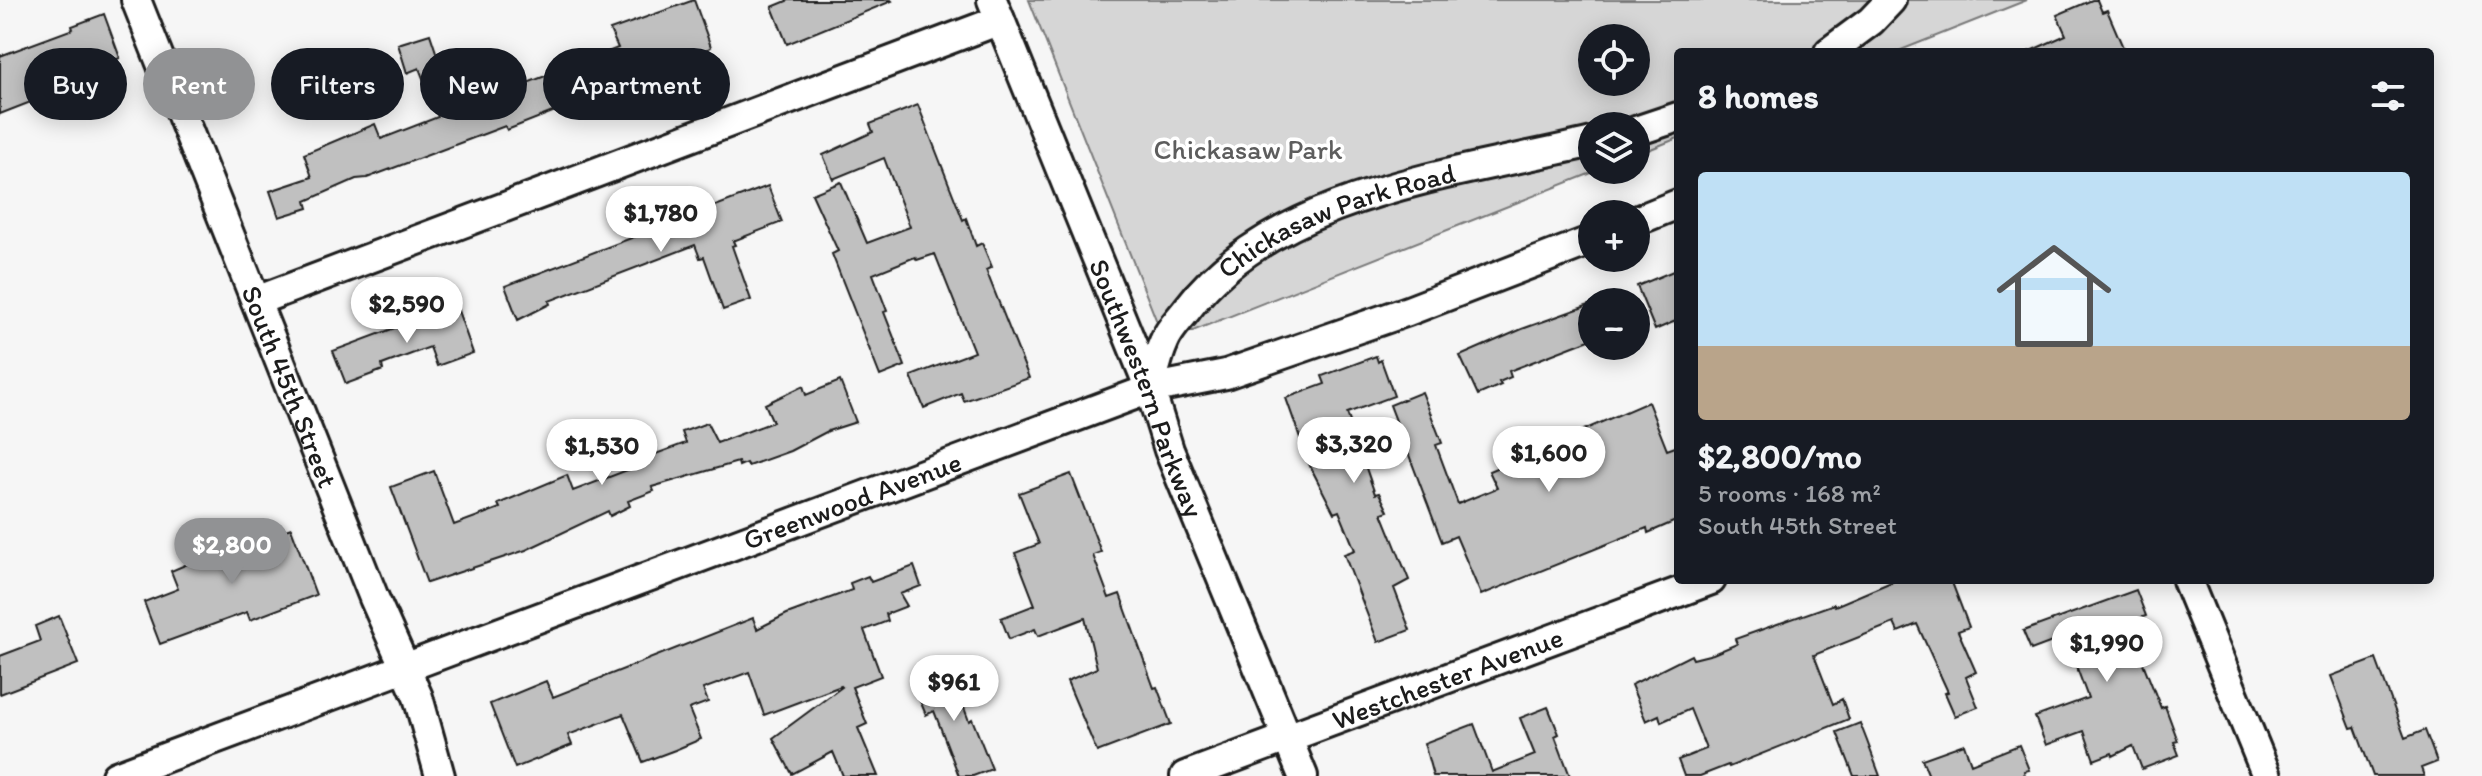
<!DOCTYPE html>
<meta charset="utf-8">
<style>
:root{--surface:#171b24;--page:#242831;--text:#f1f3f6;--muted:#9ea1a6;--line:#363941;--accent:#919294}
body{margin:0;font-family:Itim,sans-serif;background:var(--page);color:var(--text);height:100vh;display:flex;flex-direction:column;font-size:30px;white-space:nowrap}
*{box-sizing:border-box;margin:0}
p{font-size:26px;color:var(--muted)}
.icon{flex:none;width:44px;height:44px;fill:none;stroke:currentColor;stroke-width:2;stroke-linecap:round;stroke-linejoin:round}
.map{position:relative;flex:1;overflow:hidden}
.details{position:absolute;left:1674px;top:48px;width:760px;height:536px;display:flex;flex-direction:column;background:var(--surface);border-radius:8px;box-shadow:0 4px 20px #0003}
.details>*{flex:none}
.hud{position:absolute;left:24px;top:48px;width:760px;height:72px;display:flex;gap:16px}
.buttons{position:absolute;left:1578px;top:24px;display:grid;gap:16px}
.buttons a{display:grid;place-items:center;width:72px;height:72px;border-radius:50%;background:var(--surface);box-shadow:0 4px 20px #0003;font-size:40px}
.price{position:absolute;translate:-50% -68px;padding:0 18px;border-radius:28px;background:#fff;color:#222;font-size:26px;line-height:52px;filter:drop-shadow(0 2px 4px #0008)}
.price::after{content:'';position:absolute;left:50%;top:48px;width:24px;height:18px;margin-left:-12px;background:inherit;clip-path:polygon(0 0,100% 0,50% 100%)}
.price.active{background:var(--accent);color:#fff}
ul{padding:0;list-style:none}
li{display:grid;align-content:center;gap:16px;height:424px;padding:0 24px}
li+li{border-top:2px solid var(--line)}
li span{display:grid;place-items:center;height:248px;border-radius:8px;color:#555}
li>.icon{margin-inline-start:auto}
span .icon{width:144px;height:144px;fill:#fffc;stroke-width:1}
li b{font-size:34px}
h2{display:flex;justify-content:space-between;align-items:center;height:96px;padding:0 24px;font-size:34px}
.tag{padding:0 28px;border-radius:36px;background:var(--surface);box-shadow:0 4px 20px #0003;font-size:28px;line-height:72px}
.tag.active{background:var(--accent);color:#fff}
.map>svg:first-child{display:block}
.green{fill:#d6d6d6;stroke:#797979;stroke-width:2;fill-rule:evenodd}
.building{fill:#c0c0c0;stroke:#1c1c1c;stroke-width:2}
.lines{fill:none;stroke-linecap:round;stroke-linejoin:round}
.minor-casing{stroke:#1c1c1c;stroke-width:34}
.minor{stroke:#fff;stroke-width:28}
.labels{text-anchor:middle;stroke-width:7;stroke-linejoin:round;paint-order:stroke}
.park-label{font-size:28px;fill:#5d5d5d;stroke:#fff}
.street-label{font-size:28px;fill:#1c1c1c;stroke:#fff}
</style>
<div class="map">
<svg width="2482" height="776" viewBox="0 0 2482 776">
<rect width="100%" height="100%" fill="#f6f6f6"/>
<filter id="ink" filterUnits="userSpaceOnUse"><feTurbulence type="fractalNoise" baseFrequency=".0125" numOctaves="2"/><feDisplacementMap in="SourceGraphic" scale="16" xChannelSelector="R" yChannelSelector="G"/><feConvolveMatrix kernelMatrix="1 2 1 2 8 2 1 2 1" color-interpolation-filters="sRGB"/></filter>
<g filter="url(#ink)">
<path class="green" d="M1029 0H2027L1896 52H1678V138L1636 155V126H1592V170H1599L1165 342ZM1592 38H1636V82H1592Z"/>
<path class="building" d="M694 0 711 47 704 52 681 61 680 58H676L573 98 561 103 563 108 507 130 505 126 367 178 356 179 306 201 308 208 279 217 270 191 312 177 304 154 375 124 381 139 438 117 419 68 407 73 398 44 430 34 449 91 464 85 470 99 515 82 517 87 618 48 610 30Z
M789 0H891L892 1 787 44 772 7Z
M2092 0H2097L2102 12 2107 10 2125 52H2028L2066 35 2057 15Z
M104 14 120 58 33 93 36 100 0 114V56L73 29 72 26Z
M918 105 963 220 966 218 976 246 982 243 992 267 986 270 1029 378 964 401 961 393 924 408 911 376 974 352 935 254 917 260 915 257 873 274 887 311 884 312 905 366 880 376 832 254 838 251 812 194 841 182 867 243 910 227 884 158 833 179 823 155 873 132 870 124Z
M768 186 782 222 733 241 735 245 732 246 751 300 723 310 704 257 700 258 695 245 549 301 550 304 518 320 505 286Z
M1678 269V320L1655 330 1637 286Z
M1592 304V339L1509 371 1511 377 1499 382 1501 385 1478 395 1460 356 1522 329Z
M456 305 473 353 437 366 430 347 382 365 383 370 346 384 333 351Z
M1376 356 1378 362 1381 360 1394 396 1347 413 1375 494 1379 493 1388 511 1382 513 1409 580 1394 588 1410 630 1378 642 1344 554 1355 550 1339 511 1334 513 1310 466 1286 398 1325 384 1322 376Z
M840 381 856 422 828 431 790 451 748 466 746 463 739 466 738 462 652 487 654 491 628 501 630 506 610 516 608 511 526 550 427 583 391 487 434 471 454 525 500 508 498 504 567 475 573 491 630 469 628 464 686 443 682 432 707 423 717 443 773 422 765 404 803 386 806 395Z
M1422 392 1442 443 1436 445 1458 504 1497 488 1489 471 1648 402 1667 450 1678 446V520L1648 533 1647 528 1481 595 1456 536 1442 542 1390 405Z
M1071 474 1101 552 1093 555 1109 598 1120 594 1154 688 1157 687 1171 724 1097 752 1067 681 1097 668 1085 618 1038 636 1035 629 1009 639 1001 618 1035 605 1015 553 1039 544 1019 493Z
M291 528 316 595 250 620 247 612 160 644 144 602 178 589 171 571 211 554 208 545 234 536 238 548Z
M914 566 921 586 900 594 907 606 886 614 888 621 864 630 881 676 852 687 867 724 858 728 878 776H843L833 752 792 774 773 738 842 687 841 686 764 715 749 672 703 689 708 702 689 709 701 739 675 750 643 762 623 714 568 735 572 745 515 768 490 704 546 681 553 697 753 618 757 629 787 614 852 590 850 583 868 576 871 582Z
M1896 580H1951L1969 627 1958 631 1976 672 1966 677 1978 707 1955 716 1945 693 1948 692 1917 624 1898 632 1894 623 1814 655 1833 704 1842 699 1849 719 1729 767 1728 765 1700 776H1684L1678 760 1706 749 1690 709 1661 722 1659 715 1646 721 1631 685 1691 655 1693 659 1713 654 1737 644 1735 639 1834 604 1835 606Z
M2136 590 2146 616 2127 623 2161 708 2165 706 2178 741 2174 742 2179 755 2142 769 2133 746 2113 756 2112 753 2094 760 2084 731 2046 745 2035 717 2088 698 2071 652 2058 657 2052 642 2031 650 2023 631Z
M59 616 78 664 0 694V656L40 641 35 626Z
M2376 659 2405 738 2425 730 2437 762 2421 768 2424 776H2373L2355 727 2351 728 2331 676Z
M949 668 969 721 972 719 992 769 973 776H959L934 711 926 715 913 684Z
M1548 707 1559 734 1555 736 1570 776H1433L1424 743 1474 724 1492 772 1535 755 1520 718Z
M1860 723 1867 741 1880 776H1854L1837 732Z
M1964 744 1971 764 2019 745 2029 770 2024 771 2025 776H1929L1922 759Z"/>
<g class="lines">
<defs>
<g id="minor">
<path id="s1" d="M136 0 374 598 418 697 440 776"/>
<path id="s2" d="M992 0 1150 389 1169 450 1303 776"/>
<path d="M1829 52 1871 21 1891 0"/>
<path d="M1636 131 1678 117"/>
<path d="M1636 221 1678 204"/>
<path d="M256 301 1000 20"/>
<path id="s3" d="M1150 389C1154 374 1157 357 1164 342 1169 329 1180 319 1188 308 1275 192 1460 174 1592 142"/>
<path d="M2187 580 2267 776"/>
<path id="s4" d="M116 776 1150 389 1226 374 1408 311 1592 240"/>
<path id="s5" d="M1185 776 1711 580"/>
</g>
</defs>
<use href="#minor" class="minor-casing"/>
<use href="#minor" class="minor"/>
</g>
</g>
<g class="labels">
<g class="park-label">
<text x="1248" y="159">Chickasaw Park</text>
</g>
<g class="street-label">
<text dy="10" stroke="none"><textPath href="#s3" startOffset="268">Chickasaw Park Road</textPath></text>
<text dy="10" stroke="none"><textPath href="#s1" startOffset="416">South 45th Street</textPath></text>
<text dy="10" stroke="none"><textPath href="#s2" startOffset="418">Southwestern Parkway</textPath></text>
<text dy="10" stroke="none"><textPath href="#s4" startOffset="786">Greenwood Avenue</textPath></text>
<text dy="10" stroke="none"><textPath href="#s5" startOffset="280">Westchester Avenue</textPath></text>
</g>
</g>
</svg>
<div class="buttons">
<a><svg class="icon" aria-label="locate" viewBox="0 0 24 24"><circle cx="12" cy="12" r="6"/><path d="M12 2v4M12 18v4M2 12h4M18 12h4"/></svg></a>
<a><svg class="icon" aria-label="layers" viewBox="0 0 24 24"><path d="M12 4l9 5-9 5-9-5zM3 14l9 5 9-5"/></svg></a>
<a>+</a>
<a>−</a>
</div>
<b class="price" style="left:661px;top:254px">$1,780</b>
<b class="price" style="left:407px;top:345px">$2,590</b>
<b class="price" style="left:1354px;top:485px">$3,320</b>
<b class="price" style="left:602px;top:487px">$1,530</b>
<b class="price" style="left:1549px;top:494px">$1,600</b>
<b class="price active" style="left:232px;top:586px">$2,800</b>
<b class="price" style="left:2107px;top:684px">$1,990</b>
<b class="price" style="left:954px;top:723px">$961</b>
<div class="hud">
<a class="tag">Buy</a>
<a class="tag active">Rent</a>
<a class="tag">Filters</a>
<a class="tag">New</a>
<a class="tag">Apartment</a>
</div>
<section class="details">
<h2>8 homes<svg class="icon" aria-label="filters" viewBox="0 0 24 24"><path d="M4 7h16M4 17h16"/><circle cx="9" cy="7" r="2"/><circle cx="15" cy="17" r="2"/></svg></h2>
<ul>
<li><span style="background:linear-gradient(#bfe0f5 70%,#b9a48a 0)"><svg class="icon" aria-label="home" viewBox="0 0 24 24"><path d="M3 11l9-7 9 7M6 9v11h12V9"/></svg></span><div><b>$2,800/mo</b><p>5 rooms · 168 m²</p><p>South 45th Street</p></div></li>
</ul>
</section>
</div>
